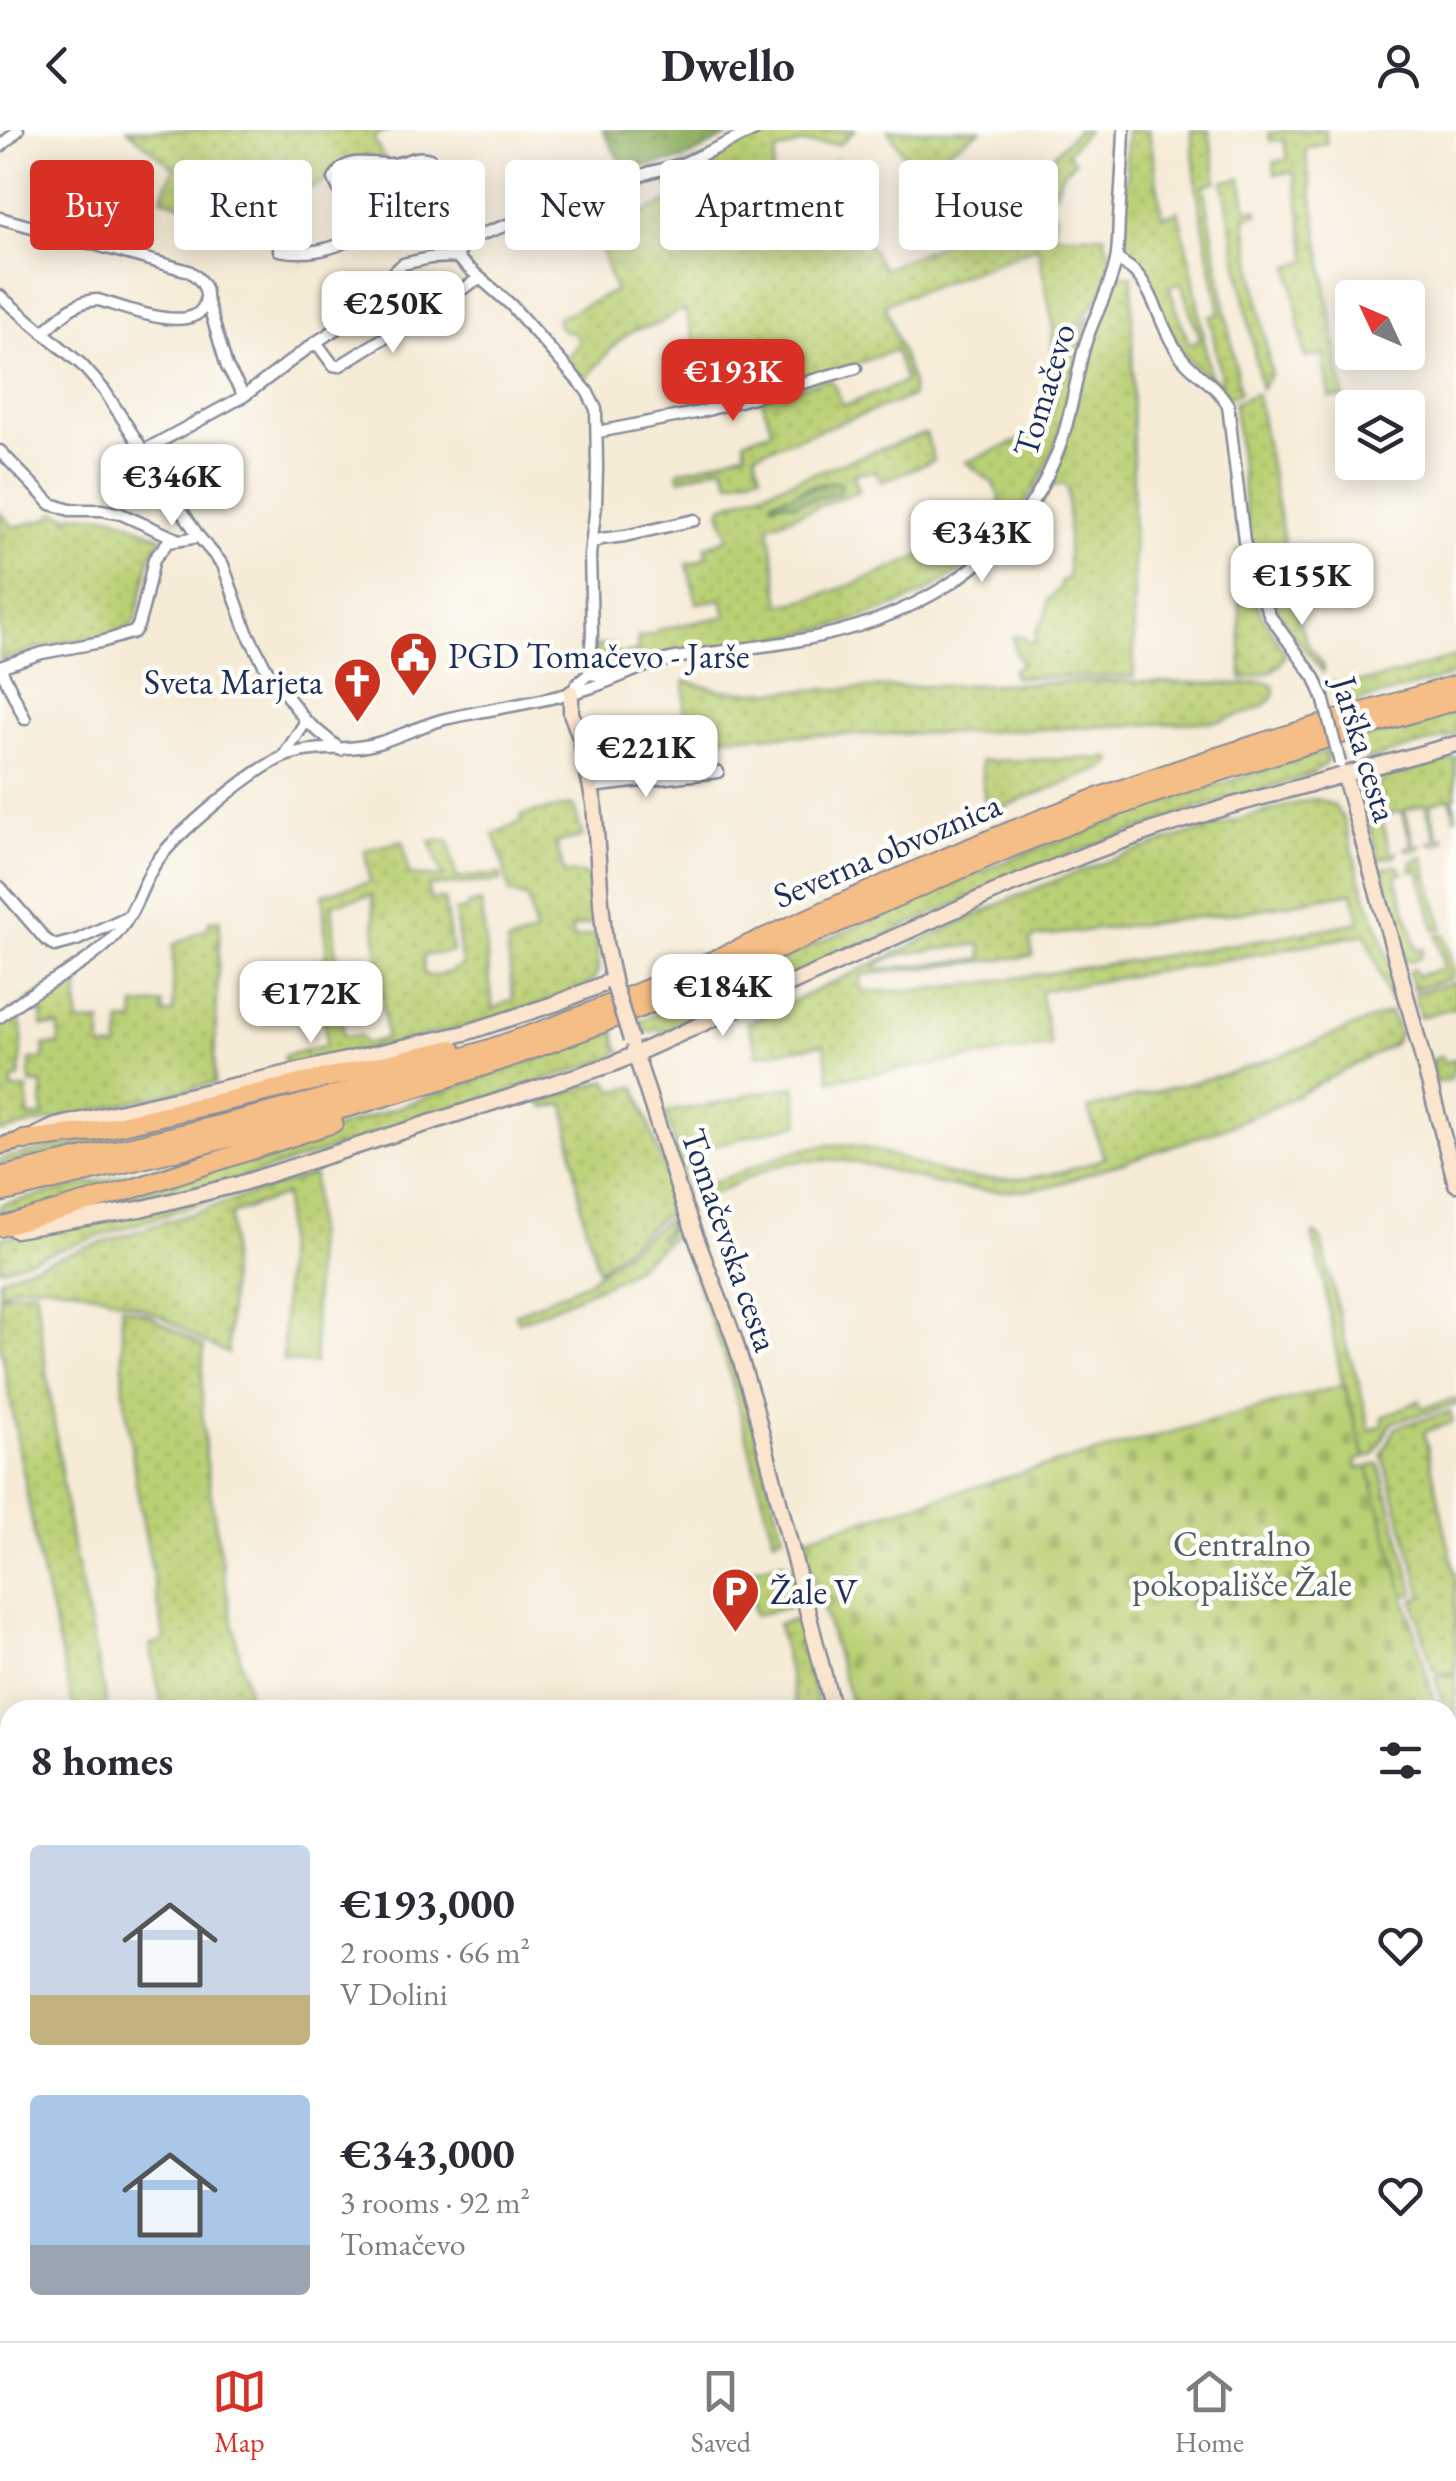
<!DOCTYPE html>
<meta charset="utf-8">
<style>
:root{--surface:#fff;--page:#f7f7f7;--text:#2b2b33;--muted:#7c7c81;--line:#e1e1e2;--accent:#d93025}
body{margin:0;font-family:"EB Garamond",serif;background:var(--page);color:var(--text);height:100vh;display:flex;flex-direction:column;font-size:38px;white-space:nowrap}
*{box-sizing:border-box;margin:0}
p{font-size:32px;color:var(--muted)}
.icon{flex:none;width:55px;height:55px;fill:none;stroke:currentColor;stroke-width:2;stroke-linecap:round;stroke-linejoin:round}
.map{position:relative;flex:1;overflow:hidden}
.details{position:absolute;left:0px;top:1570px;width:1458px;height:642px;display:flex;flex-direction:column;background:var(--surface);border-radius:30px 30px 0 0;box-shadow:0 5px 25px #0003}
.details>*{flex:none}
.hud{position:absolute;left:30px;top:30px;width:1398px;height:90px;display:flex;gap:20px}
.needle{width:65px;rotate:314deg}
.fabs{position:absolute;left:1335px;top:150px;display:grid;gap:20px}
.fabs a{display:grid;place-items:center;width:90px;height:90px;border-radius:10px;background:var(--surface);box-shadow:0 5px 25px #0003;font-size:50px}
.price{position:absolute;translate:-50% -85px;padding:0 22px;border-radius:20px;background:#fff;color:#222;font-size:32px;line-height:65px;filter:drop-shadow(0 2px 5px #0008)}
.price::after{content:'';position:absolute;left:50%;top:60px;width:30px;height:22px;margin-left:-15px;background:inherit;clip-path:polygon(0 0,100% 0,50% 100%)}
.price.selected{background:var(--accent);color:#fff}
ul{padding:0;list-style:none}
li{display:flex;align-items:center;gap:30px;height:250px;padding:0 30px}
li span{display:grid;place-items:center;flex:none;width:280px;height:200px;border-radius:10px;color:#555}
li>.icon{margin-inline-start:auto}
span .icon{width:120px;height:120px;fill:#fffc;stroke-width:1}
li b{font-size:42px}
h2{display:flex;justify-content:space-between;align-items:center;height:120px;padding:0 30px;font-size:42px}
.chip{padding:0 35px;border-radius:10px;background:var(--surface);box-shadow:0 5px 25px #0003;font-size:35px;line-height:90px}
.chip.selected{background:var(--accent);color:#fff}
header{display:flex;justify-content:space-between;align-items:center;height:130px;padding:0 30px;background:var(--surface);font-size:45px;font-weight:700}
.dock{display:flex;justify-content:space-around;align-items:center;height:140px;border-top:2px solid var(--line);background:var(--surface);font-size:28px;color:var(--muted)}
.dock a{display:grid;justify-items:center;gap:5px}
.dock .selected{color:var(--accent)}
.map>svg:first-child{display:block}
.grass{fill:url(#grass-dots);stroke:#6a8069;stroke-width:2.5;fill-rule:evenodd}
.forest{fill:url(#forest-crowns);stroke:#577062;stroke-width:2.5}
.cemetery{fill:url(#cemetery-stones);stroke:#6a8069;stroke-width:2.5}
.lines{fill:none;stroke-linecap:round;stroke-linejoin:round}
.street-casing{stroke:#888d9a;stroke-width:15}
.secondary-casing{stroke:#888d9a;stroke-width:19}
.primary-casing{stroke:#888d9a;stroke-width:20}
.highway-casing{stroke:#888d9a;stroke-width:22}
.street{stroke:#fff;stroke-width:10}
.secondary{stroke:#fbe5cf;stroke-width:14}
.primary{stroke:#f6be87;stroke-width:15}
.highway{stroke:#f6be87;stroke-width:18}
.street-bridge-casing{stroke:#888d9a;stroke-width:15;stroke-linecap:butt}
.secondary-bridge-casing{stroke:#888d9a;stroke-width:19;stroke-linecap:butt}
.street-bridge{stroke:#fff;stroke-width:10}
.secondary-bridge{stroke:#fbe5cf;stroke-width:14}
.labels{text-anchor:middle;stroke-width:9;stroke-linejoin:round;paint-order:stroke}
.street-label{font-size:35px;fill:#1b2f5e;stroke:#fdfcf7}
.poi-label{font-size:35px;fill:#1b2f5e;stroke:#fdfcf7;text-anchor:start}
.park-label{font-size:35px;fill:#4b5f65;stroke:#fdfcf7}
</style>
<header><svg class="icon" aria-label="back" viewBox="0 0 24 24"><path d="M15 5l-7 7 7 7"/></svg>Dwello<svg class="icon" aria-label="person" viewBox="0 0 24 24"><circle cx="12" cy="8" r="4"/><path d="M4 21q1-7 8-7t8 7"/></svg></header>
<div class="map">
<svg width="1456" height="2211" viewBox="0 0 1456 2211">
<defs>
<pattern id="grass-dots" width="8" height="8" patternUnits="userSpaceOnUse" patternTransform="scale(2.5)"><rect width="8" height="8" fill="#bad074"/><path d="M2 2h.1M6 6h.1" fill="none" stroke="#9fb367" stroke-width="1.8" stroke-linecap="round"/></pattern>
<pattern id="forest-crowns" width="20" height="18" patternUnits="userSpaceOnUse" patternTransform="scale(2.5)"><rect width="20" height="18" fill="#93b266"/><path d="M2 6a3 3 0 1 1 6 0M12 15a3 3 0 1 1 6 0" fill="none" stroke="#779157"/></pattern>
<pattern id="cemetery-stones" width="16" height="16" patternUnits="userSpaceOnUse" patternTransform="scale(2.5)"><rect width="16" height="16" fill="#bad074"/><path d="M2 7V4a2 2 0 0 1 4 0v3zM10 15v-3a2 2 0 0 1 4 0v3z" fill="#9fb367"/></pattern>
</defs>
<rect width="100%" height="100%" fill="#fdfcf7"/>
<filter id="ink" filterUnits="userSpaceOnUse"><feTurbulence type="fractalNoise" baseFrequency=".01" numOctaves="2"/><feDisplacementMap in="SourceGraphic" scale="20" xChannelSelector="R" yChannelSelector="G"/><feConvolveMatrix kernelMatrix="1 2 1 2 8 2 1 2 1" color-interpolation-filters="sRGB"/></filter>
<filter id="wash" filterUnits="userSpaceOnUse"><feTurbulence type="fractalNoise" baseFrequency=".0048" numOctaves="4" result="noise"/><feDisplacementMap in="SourceGraphic" scale="40" xChannelSelector="R" yChannelSelector="G"/><feGaussianBlur stdDeviation="2.25" result="paint"/><feColorMatrix in="noise" values="0 0 0 0 0 0 0 0 0 0 0 0 0 0 0 0 0 1.4 0 .05"/><feComposite in="paint" operator="in"/></filter>
<g filter="url(#wash)">
<rect width="100%" height="100%" fill="#f6ebd6"/>
<path class="grass" d="M128 0H389L373 7 385 31 374 29 260 81H204L161 68 174 38Z
M773 0H855L840 14H798L776 22 764 92 771 93C795 87 825 85 845 72 839 56 831 58 830 36L835 30 856 70 851 84 883 139 939 115 1030 50 1077 0H1087L1067 23 1075 31 1061 45 1056 62 1045 67 1043 72 1055 84 1053 102 1057 105H1104L1107 118 1112 121 1111 136 1100 167 1073 198 1052 260 1053 195 1038 116 885 174 912 254V265L909 268 755 323 761 343 730 352 723 335 680 349 678 343 681 340 698 337 746 321 744 310 772 300 761 267 825 250 832 251 843 275H847L905 252 895 220 828 244 772 259 762 233 708 251 684 179 656 195 635 200 617 212 584 251 564 229 573 221 579 211C575 204 573 201 564 201L557 195V188L615 161 596 104 674 69 664 44 710 27 751 7Z
M888 0H981L914 41Z
M1127 0H1149L1162 86 1175 83 1178 80 1193 145 1210 246 1222 254 1210 186 1220 184 1197 61 1191 0H1209L1217 51 1204 55 1240 263 1229 267 1185 227 1126 117 1123 107 1125 53 1128 44 1126 36ZM1181 153 1200 210 1189 214 1169 157Z
M1287 0H1325L1327 13 1305 19 1344 268 1330 267 1323 225 1305 228 1290 136 1308 131 1294 42 1275 44 1274 32 1288 29 1284 10 1270 11 1269 3Z
M1241 48 1247 80 1257 79 1258 84 1245 88 1271 244 1261 259 1223 51Z
M1132 145 1134 547H1013L1012 540 1022 533 1015 522 1013 506H1024L1026 512H1036V500L1046 486 1048 470 1061 457 1060 453 1068 447V358L1063 354 1051 356 1040 376 1032 377 1068 303 1091 210 1117 151 1120 146Z
M1091 186C1073 228 1070 275 1054 317 1000 458 878 493 743 514 718 518 693 521 668 526 651 529 634 538 617 541 610 543 602 541 595 540L593 536 596 516 614 515 617 525 637 522 638 507 656 504 657 500 726 486 722 469 697 473 687 434 702 430 703 427 708 425 705 417 729 408 720 381 722 376 920 305 926 304 934 330 881 352 876 341 853 343 859 361 769 395 781 475C837 464 911 434 958 404L962 410 977 399 1001 371 994 354 966 332 1036 304 1044 298C1061 267 1061 206 1091 186ZM830 352 840 358V362L792 374 772 370 791 365 806 357Z
M1255 264 1257 265 1299 492 1308 514 1324 537 1323 542 1286 496 1258 442 1249 412 1234 273Z
M55 382 67 385V389L70 390 72 384 114 386 163 408 151 425 135 492C115 510 86 508 61 513 40 517 19 523 0 532V383L14 397 49 388Z
M1238 420 1242 421 1261 484 1285 523C1282 542 1259 546 1242 549Z
M1456 526V544L1337 578 1330 553C1372 556 1416 538 1456 526Z
M685 551 720 560 748 562 1096 551 1245 554C1252 553 1263 550 1269 553 1283 561 1269 573 1260 578 1248 584 1234 586 1221 591L954 603 684 607Z
M1456 582V605L1369 629 1354 625 1348 614Z
M1327 621V630L1324 635 1306 646 1202 677 1062 727 665 902 663 900 646 901 640 891 1008 730 1182 666Z
M1111 628V633L1102 639 956 695 953 686 973 684 985 679 981 631Z
M1456 628V666L1453 667 1456 689 1450 668 1429 674 1439 708 1445 707 1444 712 1434 715 1429 712 1436 709 1425 674 1405 680 1414 715H1421L1419 719 1410 721 1405 718 1412 716 1402 681 1381 686 1390 722H1397L1394 726 1379 729C1375 714 1368 697 1367 682 1366 641 1427 636 1456 628Z
M1315 669 1333 675 1344 690 1361 752 1381 804 1399 865 1390 872 1366 804 1213 832 1040 861 1051 916 830 950 824 914 756 925V916L747 893 998 775C1071 742 1147 716 1225 694 1255 685 1285 675 1315 669ZM1353 762 1360 792C1265 810 1170 825 1074 839 1008 849 928 863 862 861L861 846 868 844 1033 826 1030 810 1035 807 1249 781ZM981 814 982 829 876 839V835L893 827 910 823Z
M573 675 583 706 556 713 564 743 593 745 594 793 571 798 573 809 595 804C598 829 606 845 581 859L493 890 285 940 284 926 326 915 321 839H308L306 833H317L319 830 327 829 323 764 370 752 365 720 403 711 409 745 443 748 430 711 449 710 456 748 501 744V751L428 756 430 770 444 769 452 822 427 825 423 827 424 844C435 850 451 841 462 836L455 781H465L468 775 481 772 493 879 513 869 507 813 535 804 528 769 510 763 503 732 494 704 522 691 521 685ZM372 765 386 908 365 914 360 905 343 906 332 774Z
M1423 727 1443 798 1435 801 1419 740 1411 741V735L1414 730Z
M1395 735 1401 739 1403 743 1396 746 1417 820 1423 819 1421 827 1412 831 1404 830 1382 739Z
M220 789 214 938 215 953 0 1002V892L15 878C26 900 22 923 19 948L12 950V960L27 959 29 988 43 986 42 954 30 953V930L44 929V916L59 915V897L42 896V882L25 883 22 875 78 839V893L101 892V918L118 919 121 892 134 891 135 876 163 874V883H173V815L208 798 209 791Z
M1444 804 1454 843 1450 849 1413 859 1408 842 1414 839 1417 846 1444 838 1436 806Z
M1456 852V877L1420 887 1414 863Z
M1390 882 1399 903 1396 911 1392 915 1278 975 1219 1000 1052 1056C1012 1064 971 1062 931 1052 899 1044 868 1032 834 1030 814 1030 793 1030 774 1037 747 1046 724 1063 696 1068L688 1061 665 982 686 978 690 979 743 968 744 965 795 956 800 993 687 1022 696 1058C744 1045 795 1011 846 1015 879 1017 919 1037 952 1045 1003 1055 1057 1048 1104 1028L1088 979 1230 943 1288 923Z
M615 901 618 918 621 919 613 928 237 1050 119 1078 70 1083C254 1028 435 966 615 901Z
M1441 926 1444 933 1456 929V939L1453 940 1451 949 1436 953 1430 931Z
M607 950 613 961 636 957 637 960 676 1072 669 1082 641 1103 598 1140 582 1082 565 974 545 978 540 972Z
M316 959 0 1036V1029Z
M233 1019 0 1093V1075Z
M314 1044 315 1234 283 1231 285 1065 231 1084 228 1223C200 1214 179 1193 152 1182 123 1169 24 1138 1 1165L35 1159 70 1404 108 1580H74L37 1421 0 1212V1148L27 1137Z
M240 1060 0 1139V1108Z
M678 1082 681 1085 743 1259 783 1404 774 1409 726 1230 678 1103 622 1147 529 1188 518 1191 515 1184 587 1152 644 1106 669 1089 665 1103 664 1102 658 1107 662 1110C670 1101 673 1087 678 1082Z
M1316 1103 1322 1112 1346 1215 1359 1253 1370 1301 1383 1295V1287L1420 1270 1422 1278 1456 1269V1275L1392 1292 1374 1325 1365 1328 1345 1255 1342 1252 1324 1153 1312 1105Z
M121 1176 147 1184 204 1217C198 1276 206 1334 215 1392 225 1455 237 1518 252 1580H163L150 1515 165 1511 137 1360 124 1262Z
M1450 1282 1453 1292 1424 1302 1456 1449V1543C1448 1544 1439 1544 1433 1539L1413 1470 1423 1466 1382 1324 1396 1297Z
M1354 1325 1358 1340 1379 1334 1415 1463 1404 1466 1380 1383 1312 1404Z
M782 1432C795 1434 796 1453 799 1465L796 1466 798 1475 755 1485 742 1440Z
M798 1489 803 1511 798 1513 801 1523H806L816 1570 818 1573H821L823 1580H797L778 1494Z
M1456 1545V1622L1448 1592V1580H1444L1435 1547Z
M0 1597 10 1629V1768L0 1752Z
M10 1981V2023L0 2026V1984Z
M10 2179V2202H200L202 2209 0 2211V2187Z
M247 2203H304L313 2211H214Z
M502 2203H554L559 2211H507Z
M613 2203H706L708 2211H618Z"/>
<path class="forest" d="M603 0H740L682 30 635 38 618 28Z
M838 351 842 354 837 365 792 374 786 372 772 373V370C795 364 815 355 838 351Z"/>
<path class="cemetery" d="M1344 1255 1365 1328 1356 1331 1357 1339 1368 1337 1437 1580H853L802 1408 1029 1341Z
M1448 1620 1456 1649V2211H1076L1071 2203 1448 2202Z
M706 2203V2202L915 2203 907 2211H708Z"/>
</g>
<g filter="url(#ink)">
<g class="lines">
<defs>
<path id="street" d="M0 17 18 0
M0 88 189 141C198 147 207 155 206 167 203 211 121 176 98 170 74 170 60 188 43 203
M279 120C304 125 332 121 354 107L353 92 334 49C347 23 370 36 392 34 406 33 415 24 430 29L438 53 432 72 434 81 466 113
M456 127 511 175 587 261 596 279 597 338 596 375 590 425 592 503 589 544
M1117 129C1123 133 1131 138 1136 143 1157 167 1162 204 1183 229 1197 246 1217 255 1228 275L1244 411 1254 447 1270 486 1315 548 1323 567
M0 166 82 235 104 260 199 407 223 435 247 502 267 540 306 591 341 620
M207 170 227 237 244 266
M316 212 333 235 339 236 480 148
M598 302 700 282 856 238
M0 321 51 374 70 380H102L121 384 177 409
M143 321 244 266 316 212 363 182 376 171 394 142 403 134 430 128 456 127 466 113 477 106 651 42 682 34 755 0
M591 414 601 409 625 406 695 390
M0 537 42 523 101 512 134 502 138 496 144 474 154 429 168 412 199 407
M0 537 25 589
M571 563 578 553 589 544 615 547
M283 627 306 591
M591 657 718 642
M0 757 45 809 55 816 77 810 129 786
M0 887C34 856 79 842 111 810 135 786 139 760 155 734 174 705 251 641 283 627 313 614 347 623 378 613 401 606 422 595 445 589 492 578 540 573 586 559 617 550 644 533 676 528 716 521 756 518 795 511 905 492 1007 440 1053 333 1070 296 1074 256 1084 218 1092 189 1108 164 1115 135 1119 120 1118 103 1119 88 1121 59 1123 29 1124 0"/>
<path id="secondary" d="M571 563V583L581 610 594 673 601 772 605 813 614 855
M1344 644 1399 839 1456 1054
M634 920 684 1076 734 1208 754 1274 833 1580
M36 1005 56 996 465 903 557 873 613 850
M15 1100 140 1079 239 1054 613 934 1008 756 1087 724 1153 700 1230 676 1456 614
M0 2169 10 2161
M1060 2202 1064 2211"/>
<path id="primary" d="M0 1016 24 1010
M0 1801 10 1816
M0 1832 10 1847
M330 2202 341 2211
M357 2202 368 2211"/>
<path id="highway" d="M24 1010 91 1002 452 919
M0 1047C185 1003 373 963 552 897 719 834 877 752 1044 688 1178 636 1318 595 1456 555
M0 1063C173 1021 348 984 516 925 696 862 867 776 1044 704 1178 651 1318 611 1456 570
M0 1097 126 1061 333 993"/>
</defs>
<use href="#street" class="street-casing"/>
<use href="#secondary" class="secondary-casing"/>
<use href="#primary" class="primary-casing"/>
<use href="#highway" class="highway-casing"/>
<use href="#street" class="street"/>
<use href="#secondary" class="secondary"/>
<use href="#primary" class="primary"/>
<use href="#highway" class="highway"/>
<defs>
<path id="street-bridge" d="M1323 567 1340 633"/>
<path id="secondary-bridge" d="M614 855 631 910"/>
</defs>
<use href="#street-bridge" class="street-bridge-casing"/>
<use href="#secondary-bridge" class="secondary-bridge-casing"/>
<use href="#street-bridge" class="street-bridge"/>
<use href="#secondary-bridge" class="secondary-bridge"/>
</g>
</g>
<defs>
<symbol id="civic-pin" viewBox="-11 -11 22 30"><path d="M0 17L-7.5 6A9.5 9.5 0 1 1 7.5 6Z" fill="#c8321e" stroke="#fdfcf7"/><path d="M-.6-6.5H3V-4.5H.6V-3L4-1V1h2V6H-6V1h2V-1L-.6-3ZM-1.2 2.5V6h2.4V2.5Z" fill="#fff"/></symbol>
<symbol id="church-pin" viewBox="-11 -11 22 30"><path d="M0 17L-7.5 6A9.5 9.5 0 1 1 7.5 6Z" fill="#c8321e" stroke="#fdfcf7"/><path d="M-1.2-6h2.4v3.5h3.3v2.4h-3.3V6h-2.4V-.1h-3.3v-2.4h3.3Z" fill="#fff"/></symbol>
<symbol id="parking-pin" viewBox="-11 -11 22 30"><path d="M0 17L-7.5 6A9.5 9.5 0 1 1 7.5 6Z" fill="#c8321e" stroke="#fdfcf7"/><path d="M-3.5-5.5H1a3.5 3.5 0 0 1 0 7H-1V5.5H-3.5ZM-1-3.4V-.6H.8a1.4 1.4 0 0 0 0-2.8Z" fill="#fff"/></symbol>
</defs>
<g fill-rule="evenodd">
<use href="#civic-pin" x="386" y="498" width="55" height="75"/>
<use href="#church-pin" x="330" y="524" width="55" height="75"/>
<use href="#parking-pin" x="708" y="1434" width="55" height="75"/>
</g>
<g class="labels">
<g class="street-label">
<text transform="translate(1044 260) rotate(-73)" y="12">Tomačevo</text>
<text transform="translate(1365 619) rotate(73)" y="12">Jarška cesta</text>
<text transform="translate(887 720) rotate(-23)" y="12">Severna obvoznica</text>
<text transform="translate(730 1110) rotate(71)" y="12">Tomačevska cesta</text>
</g>
<g class="poi-label">
<text x="448" y="538">PGD Tomačevo - Jarše</text>
<text x="323" y="564" text-anchor="end">Sveta Marjeta</text>
<text x="770" y="1474">Žale V</text>
</g>
<g class="park-label">
<text x="1242" y="1426">Centralno<tspan x="1242" dy="40">pokopališče Žale</tspan></text>
</g>
</g>
</svg>
<div class="fabs">
<a><svg class="needle" viewBox="-14 -14 28 28"><path d="M0-13l5 13h-10z" fill="#e53935"/><path d="M0 13l5-13h-10z" fill="#7c7c81"/></svg></a>
<a><svg class="icon" aria-label="layers" viewBox="0 0 24 24"><path d="M12 4l9 5-9 5-9-5zM3 14l9 5 9-5"/></svg></a>
</div>
<b class="price" style="left:393px;top:226px">€250K</b>
<b class="price selected" style="left:733px;top:294px">€193K</b>
<b class="price" style="left:172px;top:399px">€346K</b>
<b class="price" style="left:982px;top:455px">€343K</b>
<b class="price" style="left:1302px;top:498px">€155K</b>
<b class="price" style="left:646px;top:670px">€221K</b>
<b class="price" style="left:723px;top:909px">€184K</b>
<b class="price" style="left:311px;top:916px">€172K</b>
<div class="hud">
<a class="chip selected">Buy</a>
<a class="chip">Rent</a>
<a class="chip">Filters</a>
<a class="chip">New</a>
<a class="chip">Apartment</a>
<a class="chip">House</a>
</div>
<section class="details">
<h2>8 homes<svg class="icon" aria-label="filters" viewBox="0 0 24 24"><path d="M4 7h16M4 17h16"/><circle cx="9" cy="7" r="2"/><circle cx="15" cy="17" r="2"/></svg></h2>
<ul>
<li><span style="background:linear-gradient(#c9d6e8 75%,#c2b280 0)"><svg class="icon" aria-label="home" viewBox="0 0 24 24"><path d="M3 11l9-7 9 7M6 9v11h12V9"/></svg></span><div><b>€193,000</b><p>2 rooms · 66 m²</p><p>V Dolini</p></div><svg class="icon" aria-label="heart" viewBox="0 0 24 24"><path d="M12 20l-8-8c-3-5 5-10 8-4 3-6 11-1 8 4z"/></svg></li>
<li><span style="background:linear-gradient(#a9c7e8 75%,#9aa5b1 0)"><svg class="icon" aria-label="home" viewBox="0 0 24 24"><path d="M3 11l9-7 9 7M6 9v11h12V9"/></svg></span><div><b>€343,000</b><p>3 rooms · 92 m²</p><p>Tomačevo</p></div><svg class="icon" aria-label="heart" viewBox="0 0 24 24"><path d="M12 20l-8-8c-3-5 5-10 8-4 3-6 11-1 8 4z"/></svg></li>
</ul>
</section>
</div>
<nav class="dock">
<a class="selected"><svg class="icon" aria-label="map" viewBox="0 0 24 24"><path d="M3 6l6-2 6 2 6-2v14l-6 2-6-2-6 2zM9 4v14M15 6v14"/></svg>Map</a>
<a><svg class="icon" aria-label="saved" viewBox="0 0 24 24"><path d="M7 4h10v16l-5-4-5 4z"/></svg>Saved</a>
<a><svg class="icon" aria-label="home" viewBox="0 0 24 24"><path d="M3 11l9-7 9 7M6 9v11h12V9"/></svg>Home</a>
</nav>
